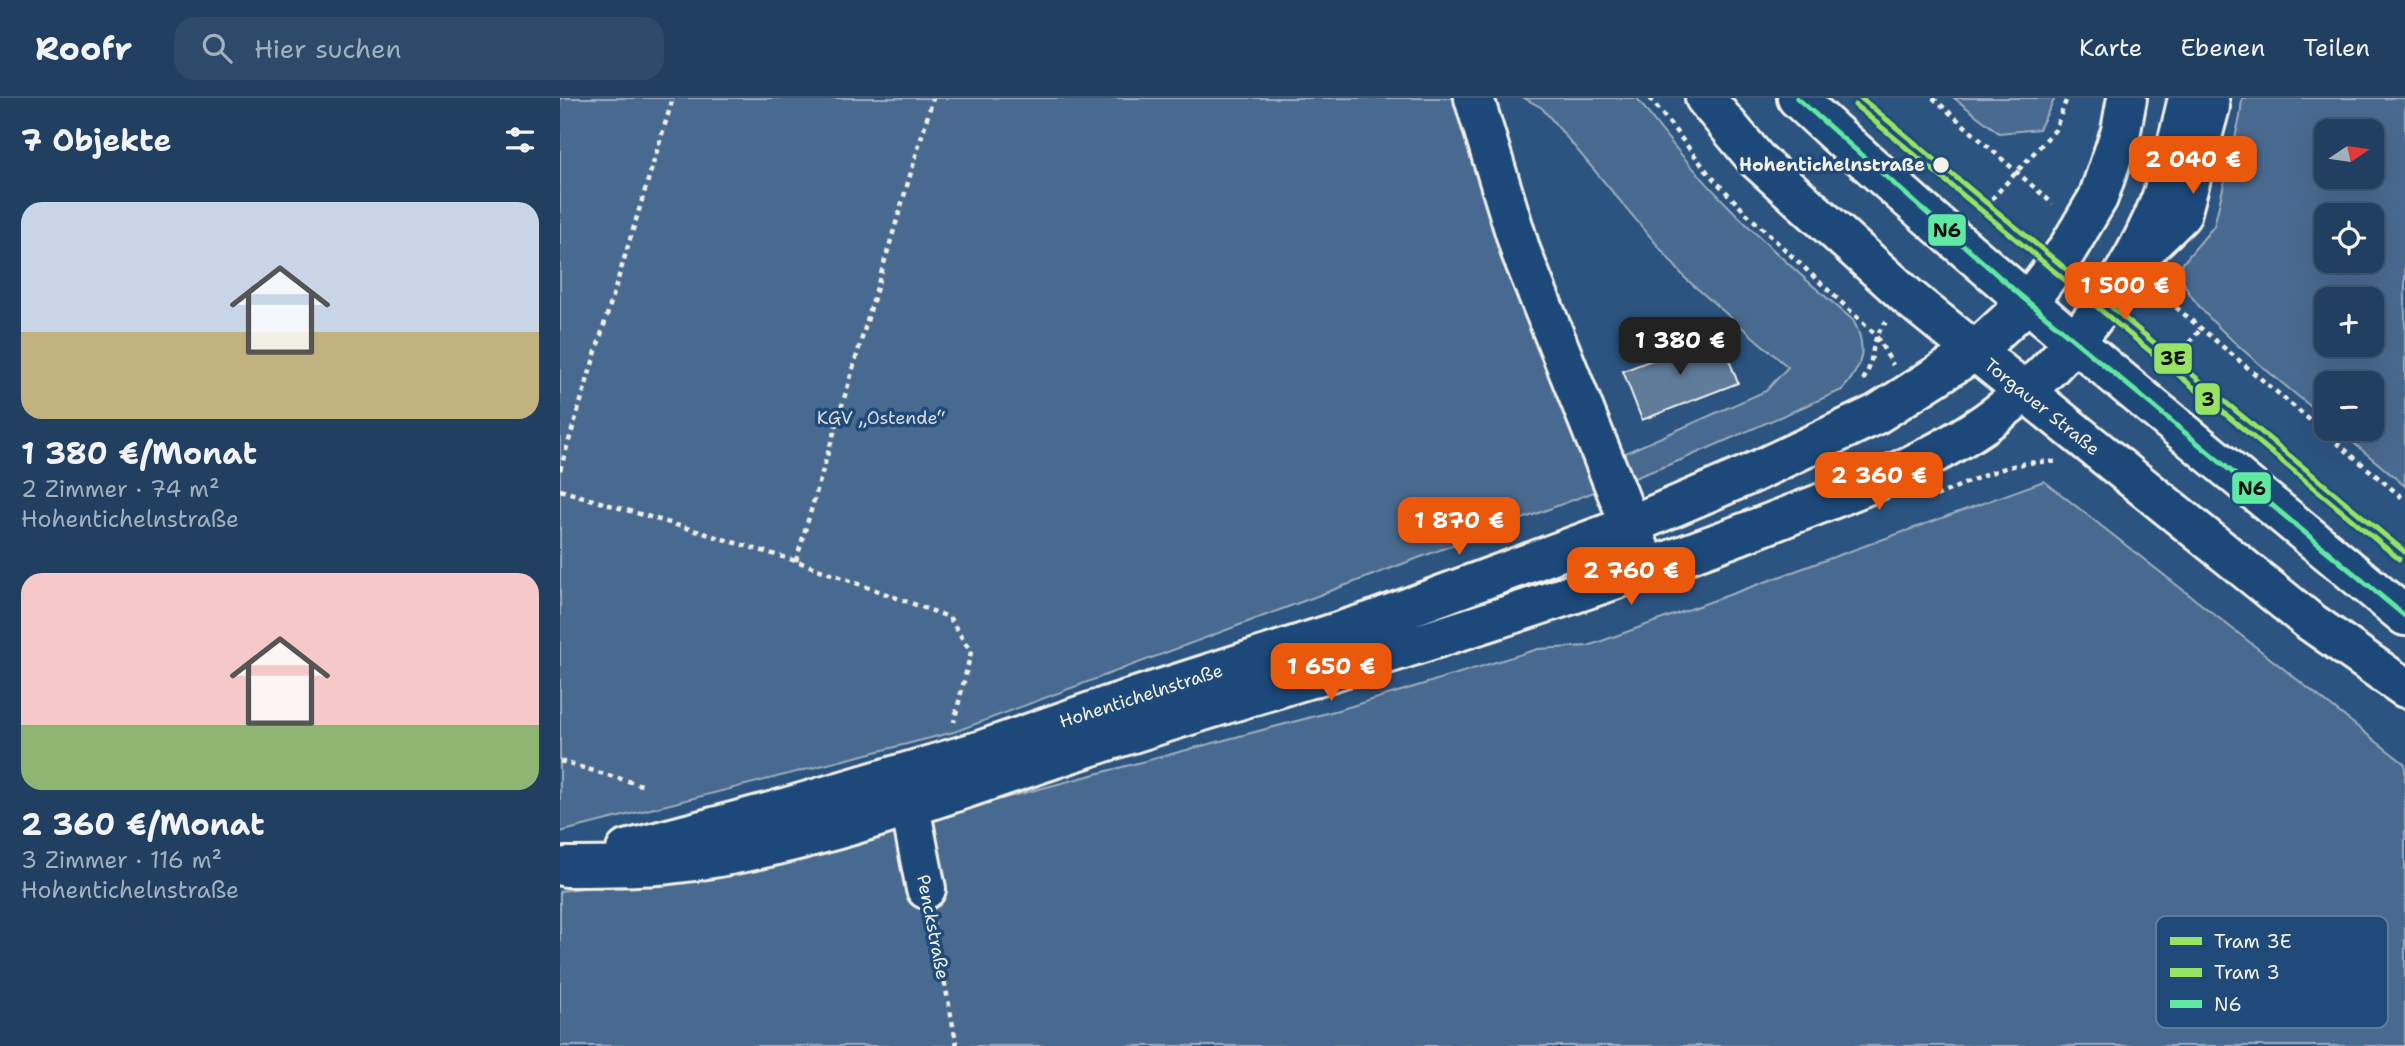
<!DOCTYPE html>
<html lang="de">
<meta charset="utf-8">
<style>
:root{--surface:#213f61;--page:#2d4a6a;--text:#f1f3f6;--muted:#a2afbd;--line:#3e5876;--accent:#ea580c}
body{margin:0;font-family:"Shantell Sans",sans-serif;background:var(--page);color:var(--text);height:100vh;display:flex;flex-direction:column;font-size:26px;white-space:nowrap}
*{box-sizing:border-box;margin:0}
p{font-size:23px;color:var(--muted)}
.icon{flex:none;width:38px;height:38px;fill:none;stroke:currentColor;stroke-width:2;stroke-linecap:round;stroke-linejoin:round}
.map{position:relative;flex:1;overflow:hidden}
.panel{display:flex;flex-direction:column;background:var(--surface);width:560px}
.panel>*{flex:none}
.needle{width:46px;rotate:77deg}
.buttons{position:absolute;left:1754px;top:21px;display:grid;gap:14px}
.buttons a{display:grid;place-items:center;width:70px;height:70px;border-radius:14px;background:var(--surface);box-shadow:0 7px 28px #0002,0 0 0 2px var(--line);font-size:35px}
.price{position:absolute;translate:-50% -60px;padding:0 16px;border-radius:14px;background:var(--accent);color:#fff;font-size:23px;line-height:46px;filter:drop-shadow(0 2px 4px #0008)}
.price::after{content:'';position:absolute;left:50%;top:42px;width:21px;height:16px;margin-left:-10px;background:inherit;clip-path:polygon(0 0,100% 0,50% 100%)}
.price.on{background:#222;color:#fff}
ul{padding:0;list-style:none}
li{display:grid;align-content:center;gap:14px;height:371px;padding:0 21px}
li span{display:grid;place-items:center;height:217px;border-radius:21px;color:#555}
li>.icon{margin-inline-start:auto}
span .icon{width:126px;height:126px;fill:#fffc;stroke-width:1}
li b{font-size:30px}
h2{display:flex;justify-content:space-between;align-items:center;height:84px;padding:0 21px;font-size:30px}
header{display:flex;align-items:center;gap:42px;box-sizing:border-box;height:98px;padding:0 35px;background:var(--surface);border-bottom:2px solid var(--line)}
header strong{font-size:33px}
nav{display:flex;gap:38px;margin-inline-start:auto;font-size:24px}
.search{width:490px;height:63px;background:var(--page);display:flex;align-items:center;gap:18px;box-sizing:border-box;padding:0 24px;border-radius:21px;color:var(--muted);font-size:26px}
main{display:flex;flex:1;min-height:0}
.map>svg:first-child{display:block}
.green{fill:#496b90;stroke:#9eaebc;stroke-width:2;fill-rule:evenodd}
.building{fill:#5e7b9a;stroke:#f4f1e8;stroke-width:2}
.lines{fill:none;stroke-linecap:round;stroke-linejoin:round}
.minor-casing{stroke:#f4f1e8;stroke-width:44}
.major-casing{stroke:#f4f1e8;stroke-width:44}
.path{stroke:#f4f1e8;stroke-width:4.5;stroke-dasharray:5 5;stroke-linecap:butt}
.minor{stroke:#1f4a7a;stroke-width:38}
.major{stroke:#1f4a7a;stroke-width:38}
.bus-1-casing{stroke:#1f4a7a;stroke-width:10}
.bus-1{stroke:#60e9a3;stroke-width:5}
.tram-1-casing{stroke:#1f4a7a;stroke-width:10}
.tram-2-casing{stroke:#1f4a7a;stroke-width:10}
.tram-1{stroke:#97e364;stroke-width:5}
.tram-2{stroke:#97e364;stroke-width:5}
.stop-dot{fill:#f4f1e8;stroke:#1f4a7a;stroke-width:2.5}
.labels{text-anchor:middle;stroke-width:7;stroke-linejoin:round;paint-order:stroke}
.stop-label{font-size:18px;font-weight:bold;fill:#f4f1e8;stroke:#1f4a7a;text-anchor:end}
.street-label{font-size:18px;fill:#f4f1e8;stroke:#1f4a7a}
.park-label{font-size:18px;fill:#dadddb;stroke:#1f4a7a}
.key{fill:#1f4a7a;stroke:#5f7c9b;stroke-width:2}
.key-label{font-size:19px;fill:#f4f1e8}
.line-badge{stroke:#1f4a7a;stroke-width:2.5}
.pale-badge-label{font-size:19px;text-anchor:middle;font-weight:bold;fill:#111}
</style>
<header>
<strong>Roofr</strong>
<div class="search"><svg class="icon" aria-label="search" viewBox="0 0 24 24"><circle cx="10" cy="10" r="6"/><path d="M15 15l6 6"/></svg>Hier suchen</div>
<nav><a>Karte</a><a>Ebenen</a><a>Teilen</a></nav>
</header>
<main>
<section class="panel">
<h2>7 Objekte<svg class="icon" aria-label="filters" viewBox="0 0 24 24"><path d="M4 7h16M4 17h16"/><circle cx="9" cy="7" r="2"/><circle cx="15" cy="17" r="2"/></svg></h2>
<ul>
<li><span style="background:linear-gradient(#c9d6e8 60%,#c2b280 0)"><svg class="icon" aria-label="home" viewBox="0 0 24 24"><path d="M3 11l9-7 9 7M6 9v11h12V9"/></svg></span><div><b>1 380 €/Monat</b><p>2 Zimmer · 74 m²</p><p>Hohentichelnstraße</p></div></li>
<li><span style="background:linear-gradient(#f6c9c9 70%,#8fb573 0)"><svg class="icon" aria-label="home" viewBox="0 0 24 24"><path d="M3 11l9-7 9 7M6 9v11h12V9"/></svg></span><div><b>2 360 €/Monat</b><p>3 Zimmer · 116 m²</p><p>Hohentichelnstraße</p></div></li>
</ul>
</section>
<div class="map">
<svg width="1845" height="948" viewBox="0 0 1845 948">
<rect width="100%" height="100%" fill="#2c5481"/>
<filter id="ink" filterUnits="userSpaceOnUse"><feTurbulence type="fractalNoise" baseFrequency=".0143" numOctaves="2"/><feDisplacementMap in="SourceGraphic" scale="14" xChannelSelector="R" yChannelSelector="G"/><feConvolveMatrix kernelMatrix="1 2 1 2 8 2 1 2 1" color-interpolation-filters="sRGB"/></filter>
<g filter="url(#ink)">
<path class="green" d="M0 0H898L1037 393 394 634 0 734Z
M964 0H1077C1138 85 1213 155 1293 222 1308 249 1303 269 1282 292L1121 362 1069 382 1056 359 1206 293 1228 269 1125 180 982 10Z
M1394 0H1495L1479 31 1439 35Z
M1682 0H1845V388L1777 331H1811V285H1766V321C1734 294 1633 218 1623 182 1622 178 1622 171 1622 166L1654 128 1680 19ZM1766 33H1811V79H1766ZM1766 117H1811V163H1766ZM1811 201V247H1766V201Z
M1484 383 1845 666V948H0V793L187 768 782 611 978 551 1028 548Z"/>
<path class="building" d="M1159 236 1178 285 1082 322 1063 273Z"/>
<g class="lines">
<defs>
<path id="minor" d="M914 0 961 154 1088 472
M1573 163 1621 117 1650 9 1649 0
M350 709 366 791"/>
<path id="major" d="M1145 0 1196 61 1348 199 1748 522 1845 590
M1237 0C1431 181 1641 347 1845 518
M66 752 214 713 422 652 548 608 812 523 1071 427 1188 377 1317 316 1414 254 1468 204 1507 152 1538 100 1561 33 1567 0
M6 769C40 768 76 770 110 766 253 750 393 693 529 649 614 621 699 596 783 570 931 523 1078 477 1223 420 1296 392 1373 364 1436 317 1507 264 1569 184 1601 101 1613 68 1620 34 1628 0"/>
</defs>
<use href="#minor" class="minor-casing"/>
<use href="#major" class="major-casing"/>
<path class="path" d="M1090 0 1149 76 1186 115 1315 236 1333 267
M1373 0 1493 106
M1418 116 1495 32 1507 0
M1593 190 1845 402
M1603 275 1640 232
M1303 282C1317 261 1307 246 1326 224
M0 372 113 0
M0 392 236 463 389 519 411 554 394 624
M1376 398C1417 381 1451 361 1497 364
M236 463 373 0
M0 663 85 688
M373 825 397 948"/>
<use href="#minor" class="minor"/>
<use href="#major" class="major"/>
<defs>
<path id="bus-1" d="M1237 0 1461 198 1845 518"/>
</defs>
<use href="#bus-1" class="bus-1-casing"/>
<use href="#bus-1" class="bus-1"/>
<defs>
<path id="tram-1" d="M1301 0 1845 454"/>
<path id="tram-2" d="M1295 7 1839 461"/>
</defs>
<use href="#tram-1" class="tram-1-casing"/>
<use href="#tram-2" class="tram-2-casing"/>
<use href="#tram-1" class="tram-1"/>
<use href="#tram-2" class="tram-2"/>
</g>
</g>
<circle class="stop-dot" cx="1381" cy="67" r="9"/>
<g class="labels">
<g class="stop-label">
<text x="1365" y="73">Hohentichelnstraße</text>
</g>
<g class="street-label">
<text transform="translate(1482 309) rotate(39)" y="6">Torgauer Straße</text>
<text transform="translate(581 598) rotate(-18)" y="6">Hohentichelnstraße</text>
<text transform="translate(373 829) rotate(79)" y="6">Penckstraße</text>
</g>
<g class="park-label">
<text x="321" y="326">KGV „Ostende“</text>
</g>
</g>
<rect x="1596" y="818" width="232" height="112" rx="10" class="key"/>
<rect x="1610" y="839" width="32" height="8" fill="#97e364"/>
<rect x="1610" y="870" width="32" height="9" fill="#97e364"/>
<rect x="1610" y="902" width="32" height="8" fill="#60e9a3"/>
<g class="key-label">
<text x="1654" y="850">Tram 3E</text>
<text x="1654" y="881">Tram 3</text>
<text x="1654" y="913">N6</text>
</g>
<g class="line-badge">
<rect x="1367" y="115" width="40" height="34" rx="7" fill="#60e9a3"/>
<rect x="1593" y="244" width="40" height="33" rx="7" fill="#97e364"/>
<rect x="1634" y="284" width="27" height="34" rx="7" fill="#97e364"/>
<rect x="1671" y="373" width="41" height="34" rx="7" fill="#60e9a3"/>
</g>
<g class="pale-badge-label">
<text x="1387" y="139">N6</text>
<text x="1613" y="267">3E</text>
<text x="1648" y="308">3</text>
<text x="1692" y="397">N6</text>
</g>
</svg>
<div class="buttons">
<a><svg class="needle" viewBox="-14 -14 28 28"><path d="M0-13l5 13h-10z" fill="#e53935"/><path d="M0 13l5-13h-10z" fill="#a2afbd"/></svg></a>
<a><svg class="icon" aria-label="locate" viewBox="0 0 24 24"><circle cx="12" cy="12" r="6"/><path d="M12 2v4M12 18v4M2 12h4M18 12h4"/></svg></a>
<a>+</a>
<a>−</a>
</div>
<b class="price" style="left:1633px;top:98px">2 040 €</b>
<b class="price" style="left:1565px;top:224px">1 500 €</b>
<b class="price on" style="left:1120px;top:279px">1 380 €</b>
<b class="price" style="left:1319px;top:414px">2 360 €</b>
<b class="price" style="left:899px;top:459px">1 870 €</b>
<b class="price" style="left:1071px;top:509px">2 760 €</b>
<b class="price" style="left:771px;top:605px">1 650 €</b>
</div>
</main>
